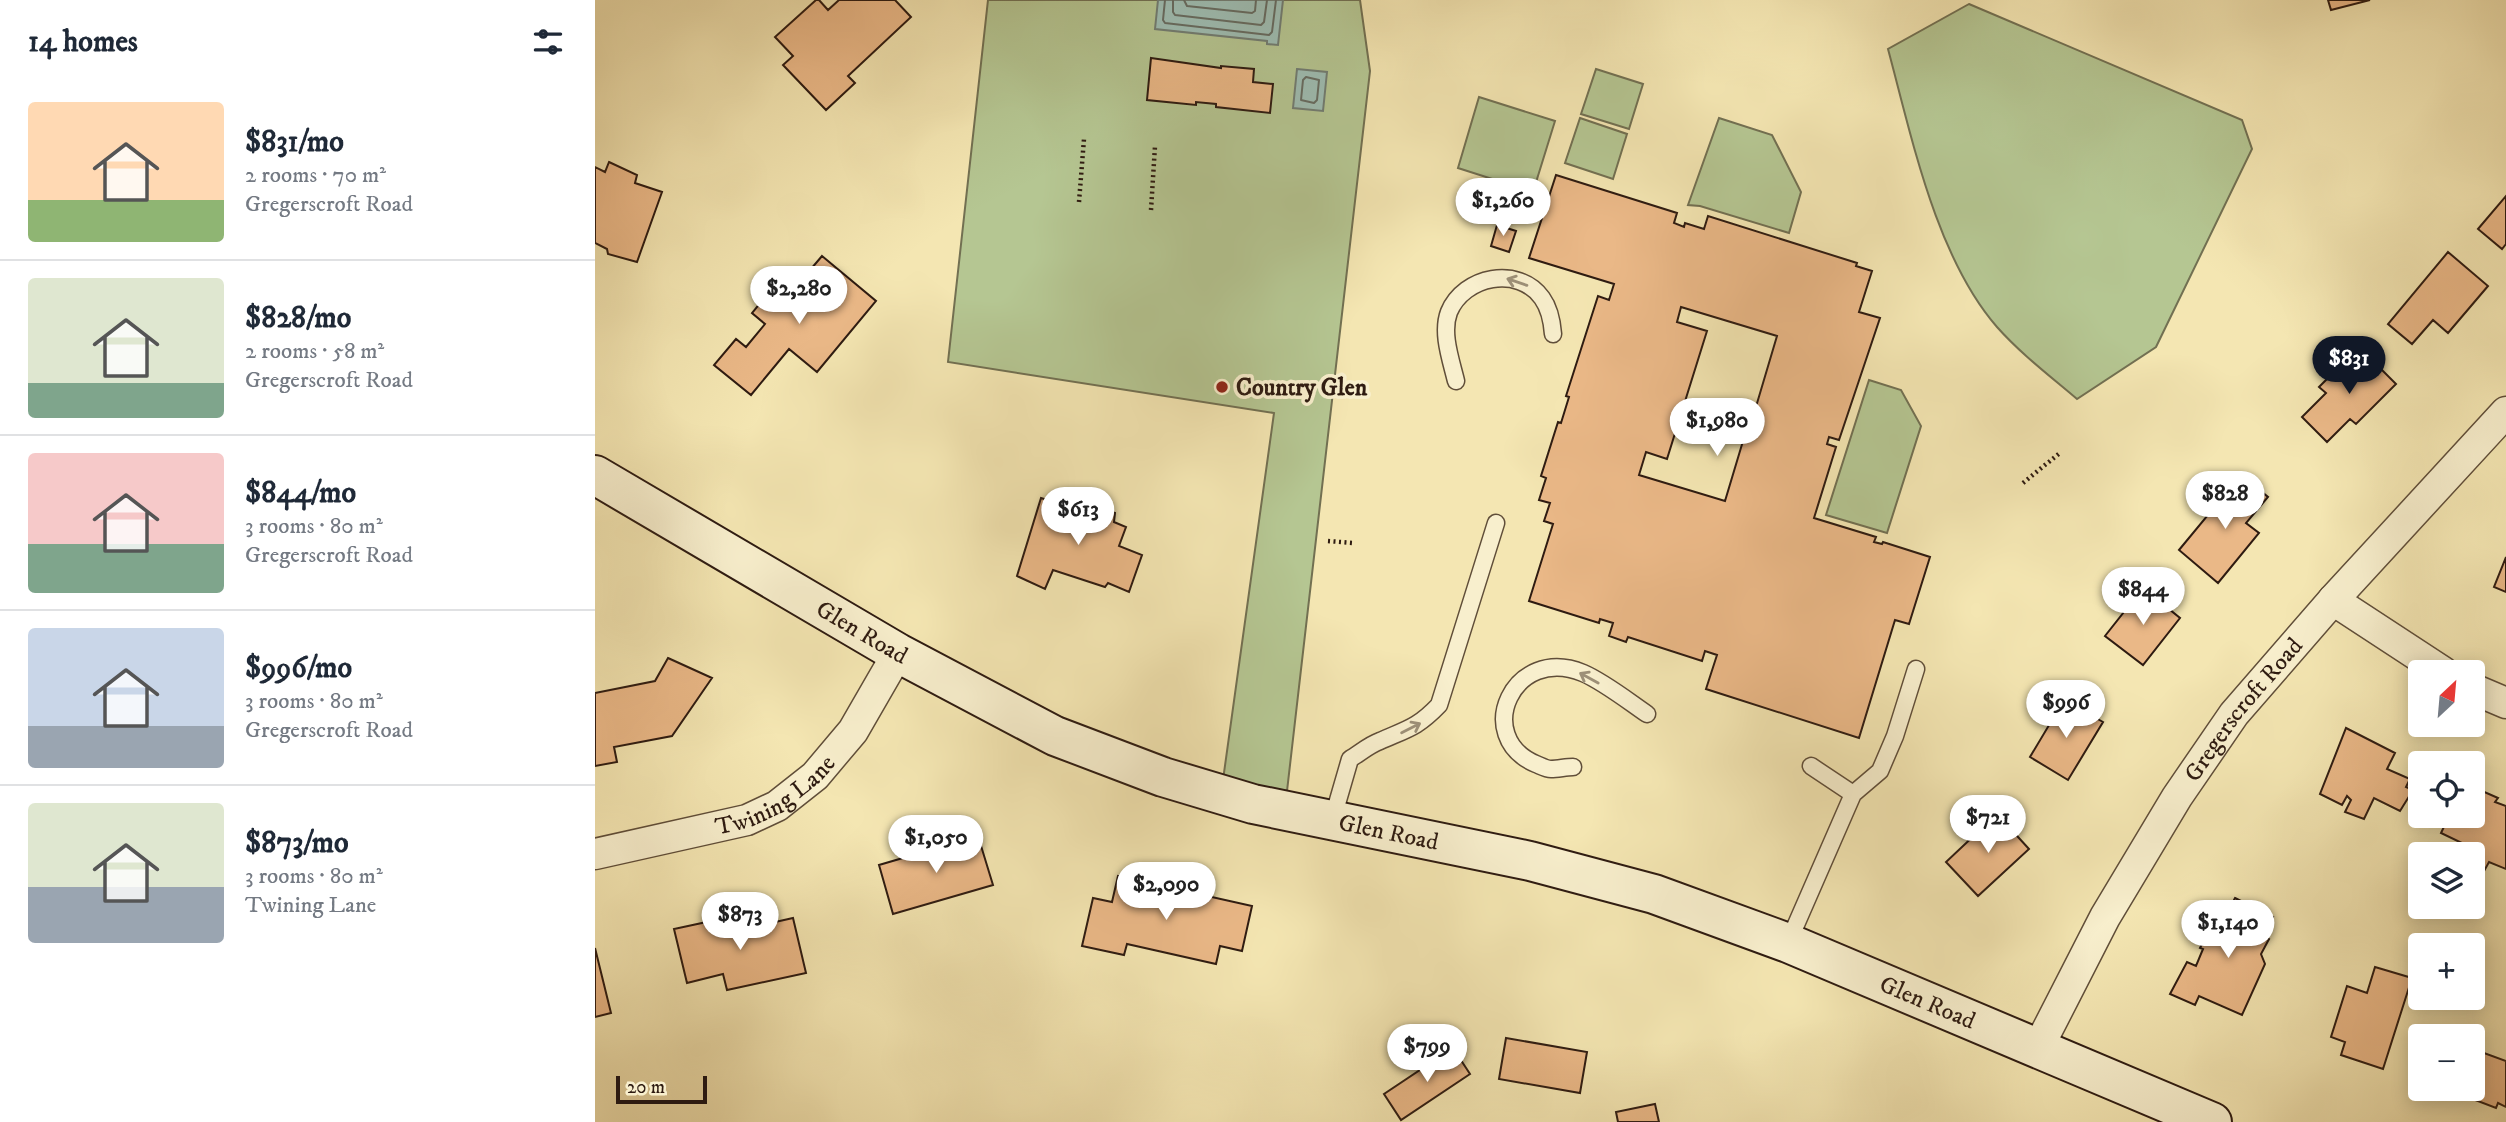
<!DOCTYPE html>
<meta charset="utf-8">
<style>
:root{--surface:#fff;--page:#f2f2f3;--text:#1f2937;--muted:#747a83;--line:#e0e1e3;--accent:#111827}
body{margin:0;font-family:"IM FELL DW Pica",serif;background:var(--page);color:var(--text);height:100vh;display:flex;flex-direction:column;font-size:26px;white-space:nowrap}
*{box-sizing:border-box;margin:0}
p{font-size:23px;color:var(--muted)}
.icon{flex:none;width:38px;height:38px;fill:none;stroke:currentColor;stroke-width:2;stroke-linecap:round;stroke-linejoin:round}
.map{position:relative;flex:1;overflow:hidden}
.side{display:flex;flex-direction:column;background:var(--surface);width:595px}
.side>*{flex:none}
.needle{width:46px;rotate:26deg}
.controls{position:absolute;left:1813px;top:660px;display:grid;gap:14px}
.controls a{display:grid;place-items:center;width:77px;height:77px;border-radius:7px;background:var(--surface);box-shadow:0 4px 18px #0003;font-size:35px}
.scale{position:absolute;left:21px;bottom:18px;width:91px;box-sizing:border-box;padding-left:7px;border:4px solid #2e1b11;border-top:0;font-size:19px;line-height:24px;white-space:nowrap;color:#2e1b11;-webkit-text-stroke:5px #f8efcd;paint-order:stroke}
.price{position:absolute;translate:-50% -60px;padding:0 16px;border-radius:24px;background:#fff;color:#222;font-size:23px;line-height:46px;filter:drop-shadow(0 2px 4px #0008)}
.price::after{content:'';position:absolute;left:50%;top:42px;width:21px;height:16px;margin-left:-10px;background:inherit;clip-path:polygon(0 0,100% 0,50% 100%)}
.price.active{background:var(--accent);color:#fff}
ul{padding:0;list-style:none}
li{display:flex;align-items:center;gap:21px;height:175px;padding:0 28px}
li+li{border-top:2px solid var(--line)}
li span{display:grid;place-items:center;flex:none;width:196px;height:140px;border-radius:7px;color:#555}
li>.icon{margin-inline-start:auto}
span .icon{width:84px;height:84px;fill:#fffc;stroke-width:1}
li b{font-size:30px}
h2{display:flex;justify-content:space-between;align-items:center;height:84px;padding:0 28px;font-size:30px}
main{display:flex;flex:1;min-height:0}
.map>svg:first-child{display:block}
.green{fill:#b5c692;stroke:#727052;stroke-width:2}
.water{fill:#9ebeb4;stroke:#717d73;stroke-width:2}
.lines{fill:none;stroke-linecap:round;stroke-linejoin:round}
.shore{stroke:#666c62;stroke-width:2}
.building{fill:#eab887;stroke:#2e1b11;stroke-width:2;fill-rule:evenodd}
.service-casing{stroke:#604e39;stroke-width:19}
.minor-casing{stroke:#604e39;stroke-width:33}
.secondary-casing{stroke:#2e1b11;stroke-width:42}
.path{stroke:#2e1b11;stroke-width:4.5;stroke-dasharray:2 3.5;stroke-linecap:butt}
.service{stroke:#f8efcd;stroke-width:16}
.minor{stroke:#f8efcd;stroke-width:30}
.secondary{stroke:#f8efcd;stroke-width:38}
.oneway{stroke:#9d9078}
.poi-dot{fill:#8f2418;stroke:#f8efcd;stroke-width:2.5}
.labels{text-anchor:middle;stroke-width:7;stroke-linejoin:round;paint-order:stroke}
.poi-label{font-size:24px;font-weight:bold;fill:#2e1b11;stroke:#f8efcd;text-anchor:start}
.street-label{font-size:24px;fill:#2e1b11;stroke:#f8efcd}
</style>
<main>
<section class="side">
<h2>14 homes<svg class="icon" aria-label="filters" viewBox="0 0 24 24"><path d="M4 7h16M4 17h16"/><circle cx="9" cy="7" r="2"/><circle cx="15" cy="17" r="2"/></svg></h2>
<ul>
<li><span style="background:linear-gradient(#ffd9b3 70%,#8fb573 0)"><svg class="icon" aria-label="home" viewBox="0 0 24 24"><path d="M3 11l9-7 9 7M6 9v11h12V9"/></svg></span><div><b>$831/mo</b><p>2 rooms · 70 m²</p><p>Gregerscroft Road</p></div></li>
<li><span style="background:linear-gradient(#dfe7d0 75%,#7fa58c 0)"><svg class="icon" aria-label="home" viewBox="0 0 24 24"><path d="M3 11l9-7 9 7M6 9v11h12V9"/></svg></span><div><b>$828/mo</b><p>2 rooms · 58 m²</p><p>Gregerscroft Road</p></div></li>
<li><span style="background:linear-gradient(#f6c9c9 65%,#7fa58c 0)"><svg class="icon" aria-label="home" viewBox="0 0 24 24"><path d="M3 11l9-7 9 7M6 9v11h12V9"/></svg></span><div><b>$844/mo</b><p>3 rooms · 80 m²</p><p>Gregerscroft Road</p></div></li>
<li><span style="background:linear-gradient(#c9d6e8 70%,#9aa5b1 0)"><svg class="icon" aria-label="home" viewBox="0 0 24 24"><path d="M3 11l9-7 9 7M6 9v11h12V9"/></svg></span><div><b>$996/mo</b><p>3 rooms · 80 m²</p><p>Gregerscroft Road</p></div></li>
<li><span style="background:linear-gradient(#dfe7d0 60%,#9aa5b1 0)"><svg class="icon" aria-label="home" viewBox="0 0 24 24"><path d="M3 11l9-7 9 7M6 9v11h12V9"/></svg></span><div><b>$873/mo</b><p>3 rooms · 80 m²</p><p>Twining Lane</p></div></li>
</ul>
</section>
<div class="map">
<svg width="1911" height="1122" viewBox="0 0 1911 1122">
<rect width="100%" height="100%" fill="#f4e6b2"/>
<filter id="stains"><feTurbulence type="fractalNoise" baseFrequency=".00286" numOctaves="4"/><feColorMatrix values="0 0 0 0 .2 0 0 0 0 .09 0 0 0 0 .02 0 0 0 .5 -.17"/></filter>
<radialGradient id="worn" r=".72"><stop offset=".6" stop-color="#630" stop-opacity="0"/><stop offset="1" stop-color="#630" stop-opacity=".3"/></radialGradient>
<path class="green" d="M393 0H765L775 71 692 791 628 780 679 413 353 362Z
M1374 4 1647 120 1657 149 1561 347 1482 399C1455 376 1426 354 1402 327 1341 257 1317 138 1293 49Z
M1001 69 1048 84 1034 129 986 114Z
M884 97 960 121 938 192 863 168Z
M985 118 1032 134 1018 179 970 163Z
M1124 118 1177 135 1206 192 1194 233 1105 206 1093 205Z
M1274 380 1306 390 1326 426 1292 533 1231 515Z"/>
<path class="water" d="M563 0H688L683 45 672 44V41L560 29Z
M702 69 732 72 728 111 698 108Z"/>
<g class="lines">
<path class="shore" d="M570 0 568 20 570 23 674 35 677 32 681 0
M578 0V12L580 15 666 25 669 22 672 0
M589 0 592 6 657 13 660 11 661 0
M711 77 724 80 722 100 719 103 706 100 708 80Z"/>
</g>
<path class="building" d="M221 0H224L233 10 244 0H300L316 17 253 76 260 83 231 110 188 65 198 56 180 37Z
M1733 0H1775L1736 10Z
M556 58 626 68V66L659 69 658 82 678 84 675 113 621 107V104L601 102V105L552 100Z
M14 162 42 175 40 183 67 192 42 262 13 254 12 249 0 243V167L10 172Z
M961 175 1082 213 1079 223 1089 227 1090 223 1109 229 1113 216 1262 263 1261 266 1277 271 1264 312 1285 318 1244 440 1234 437 1232 444 1241 447 1219 518 1281 537 1279 542 1287 544 1288 542 1335 557 1314 624 1300 620 1264 738 1111 689 1122 655 1110 651 1107 661 1033 637 1031 642 1014 636 1018 623 1005 619 1004 623 934 601 958 524 949 521 955 503 944 500 951 478 946 476 963 422 966 423 974 397 971 396 1003 296 1014 300 1019 284 934 258ZM1086 307 1182 336 1160 410 1166 412 1162 424 1154 421 1130 501 1044 475 1051 452 1072 459 1112 331 1082 322Z
M1911 196V244L1907 249 1883 229Z
M902 225 921 231 914 252 896 246Z
M1853 252 1893 286 1853 333 1838 320 1817 344 1793 324Z
M227 256 281 301 222 372 194 349 156 395 119 365 141 339 151 347 170 324 157 313 175 291 188 302Z
M1766 349 1801 384 1761 424 1755 419 1732 442 1707 417 1731 393 1724 387 1738 373 1740 375Z
M1646 475 1673 497 1651 523 1664 533 1623 583 1584 550Z
M446 498 490 512 492 504 520 513 519 522 531 527 524 546 547 555 534 592 513 583 510 587 458 570 450 589 422 576Z
M1911 557V592L1899 587Z
M1548 588 1585 618 1548 665 1510 636Z
M73 658 117 678 77 736 19 747 22 762 0 766V693L60 681Z
M1469 700 1508 722 1473 780 1435 757Z
M1751 728 1800 753 1792 769 1815 779 1811 787 1818 790 1805 811 1779 798 1769 819 1750 812 1756 800 1752 796 1747 805 1725 794Z
M1878 790 1884 792 1885 790 1903 798 1900 802 1911 806V869L1894 862 1888 873 1878 868V854H1863L1867 843 1846 833 1854 816H1878Z
M1402 814 1434 849 1383 896 1351 862Z
M383 836 398 885 298 914 284 865Z
M523 876 657 906 647 951 625 946 621 964 532 944 529 955 487 946 498 898 517 902Z
M1640 898 1678 917 1669 936 1674 939 1666 954 1670 964 1647 1015 1604 996 1600 1005 1575 994 1592 962 1601 966 1608 949 1605 948 1624 910 1632 913Z
M151 916 154 928 198 918 211 973 132 990 128 974 92 983 79 929 121 920 122 923Z
M0 948 16 1013 0 1017Z
M1780 967 1817 978 1788 1069 1746 1055 1750 1042 1736 1037 1752 986 1772 993Z
M911 1038 992 1052 985 1093 904 1079Z
M858 1048 875 1074 806 1120 789 1094Z
M1878 1049 1911 1061V1107L1903 1103 1901 1108 1849 1088H1878Z
M1060 1104 1064 1122H1023L1021 1112Z"/>
<g class="lines">
<defs>
<path id="service" d="M861 381C856 360 846 333 854 312 869 276 923 265 947 298 955 309 957 321 958 334
M978 767C971 767 963 769 956 769 951 769 946 766 941 764 877 737 918 644 988 673 1009 682 1033 701 1052 714
M1258 794 1285 771 1300 736 1321 669
M737 821 755 759C765 753 774 745 785 741 812 729 822 728 844 705L901 523
M1193 943 1258 794 1216 766"/>
<g id="minor">
<path d="M1738 600 1848 672"/>
<path d="M1878 689 1911 703"/>
<path id="s1" d="M0 854 152 820 182 806 220 776 258 731 303 653"/>
<path id="s2" d="M1443 1048 1510 917 1582 797 1639 714 1738 600 1911 412"/>
</g>
<g id="secondary">
<path id="s3" d="M0 475 303 653 460 736 568 777 658 804 935 861 1059 894 1193 943 1617 1122"/>
</g>
</defs>
<use href="#service" class="service-casing"/>
<use href="#minor" class="minor-casing"/>
<use href="#secondary" class="secondary-casing"/>
<path class="path" d="M484 202 489 139
M556 210 560 146
M1428 483 1466 452
M733 541 758 543"/>
<use href="#service" class="service"/>
<use href="#minor" class="minor"/>
<use href="#secondary" class="secondary"/>
</g>
<defs><path id="oneway-shaft" d="M-6 0H5M1.5-3L5.5 0L1.5 3" fill="none" stroke-width="1.6" stroke-linecap="round" stroke-linejoin="round" transform="scale(1.75)"/></defs>
<g class="oneway">
<use href="#oneway-shaft" transform="translate(922 282) rotate(-161)"/>
<use href="#oneway-shaft" transform="translate(994 678) rotate(-151)"/>
<use href="#oneway-shaft" transform="translate(816 728) rotate(-27)"/>
</g>
<circle class="poi-dot" cx="627" cy="387" r="7"/>
<g class="labels">
<g class="poi-label">
<text x="641" y="395">Country Glen</text>
</g>
<g class="street-label">
<text dy="8" stroke="none"><textPath href="#s3" startOffset="310">Glen Road</textPath></text>
<text dy="8" stroke="none"><textPath href="#s2" startOffset="397">Gregerscroft Road</textPath></text>
<text dy="8" stroke="none"><textPath href="#s1" startOffset="192">Twining Lane</textPath></text>
<text dy="8" stroke="none"><textPath href="#s3" startOffset="877">Glen Road</textPath></text>
<text dy="8" stroke="none"><textPath href="#s3" startOffset="1444">Glen Road</textPath></text>
</g>
</g>
<rect width="100%" height="100%" filter="url(#stains)"/>
<rect width="100%" height="100%" fill="url(#worn)"/>
</svg>
<div class="controls">
<a><svg class="needle" viewBox="-14 -14 28 28"><path d="M0-13l5 13h-10z" fill="#e53935"/><path d="M0 13l5-13h-10z" fill="#747a83"/></svg></a>
<a><svg class="icon" aria-label="locate" viewBox="0 0 24 24"><circle cx="12" cy="12" r="6"/><path d="M12 2v4M12 18v4M2 12h4M18 12h4"/></svg></a>
<a><svg class="icon" aria-label="layers" viewBox="0 0 24 24"><path d="M12 4l9 5-9 5-9-5zM3 14l9 5 9-5"/></svg></a>
<a>+</a>
<a>−</a>
</div>
<div class="scale">20 m</div>
<b class="price" style="left:908px;top:238px">$1,260</b>
<b class="price" style="left:204px;top:326px">$2,280</b>
<b class="price active" style="left:1754px;top:396px">$831</b>
<b class="price" style="left:1122px;top:458px">$1,980</b>
<b class="price" style="left:1630px;top:531px">$828</b>
<b class="price" style="left:483px;top:547px">$613</b>
<b class="price" style="left:1548px;top:627px">$844</b>
<b class="price" style="left:1471px;top:740px">$996</b>
<b class="price" style="left:1393px;top:855px">$721</b>
<b class="price" style="left:341px;top:875px">$1,050</b>
<b class="price" style="left:571px;top:922px">$2,090</b>
<b class="price" style="left:145px;top:952px">$873</b>
<b class="price" style="left:1633px;top:960px">$1,140</b>
<b class="price" style="left:832px;top:1084px">$799</b>
</div>
</main>
